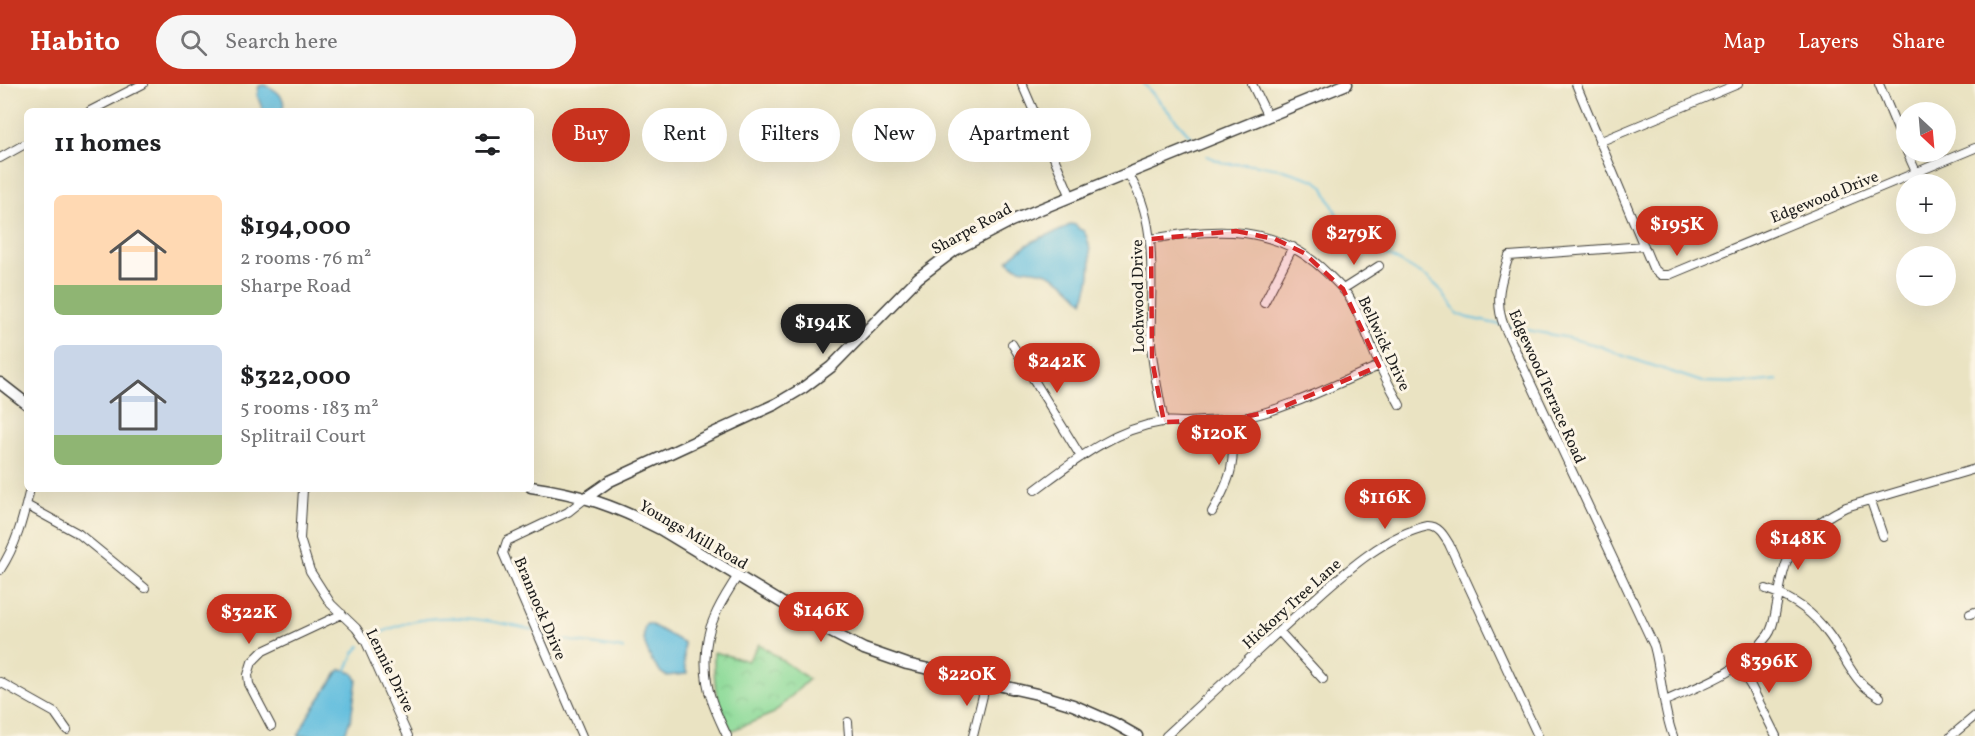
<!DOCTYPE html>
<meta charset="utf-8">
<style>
:root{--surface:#fff;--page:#f6f6f6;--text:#202124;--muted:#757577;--accent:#c8321e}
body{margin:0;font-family:Vollkorn,serif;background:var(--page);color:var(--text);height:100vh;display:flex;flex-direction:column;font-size:22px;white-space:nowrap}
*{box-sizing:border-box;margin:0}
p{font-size:20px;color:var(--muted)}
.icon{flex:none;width:33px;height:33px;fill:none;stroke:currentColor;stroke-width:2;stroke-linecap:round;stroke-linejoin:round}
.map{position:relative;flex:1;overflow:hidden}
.side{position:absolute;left:24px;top:24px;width:510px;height:384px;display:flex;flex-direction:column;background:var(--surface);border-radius:9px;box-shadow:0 6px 24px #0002}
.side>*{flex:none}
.banner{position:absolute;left:552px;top:24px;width:570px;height:54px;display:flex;gap:12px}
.needle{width:39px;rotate:154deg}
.controls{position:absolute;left:1896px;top:18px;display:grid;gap:12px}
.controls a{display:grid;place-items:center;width:60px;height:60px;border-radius:50%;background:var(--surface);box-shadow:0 6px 24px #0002;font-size:30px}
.price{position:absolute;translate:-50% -51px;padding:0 14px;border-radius:21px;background:var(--accent);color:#fff;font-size:20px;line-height:39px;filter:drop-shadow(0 2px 3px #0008)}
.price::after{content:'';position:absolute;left:50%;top:36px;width:18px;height:14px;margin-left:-9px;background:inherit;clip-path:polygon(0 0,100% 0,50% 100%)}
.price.on{background:#222;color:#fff}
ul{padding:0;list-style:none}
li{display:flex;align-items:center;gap:18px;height:150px;padding:0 30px}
li span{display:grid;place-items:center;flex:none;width:168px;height:120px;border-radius:9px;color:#555}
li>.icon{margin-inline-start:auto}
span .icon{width:72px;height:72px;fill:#fffc;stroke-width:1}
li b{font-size:26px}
h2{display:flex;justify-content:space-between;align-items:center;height:72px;padding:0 30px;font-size:26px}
.pill{padding:0 21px;border-radius:27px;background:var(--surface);box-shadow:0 6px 24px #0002;font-size:21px;line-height:54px}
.pill.on{background:var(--accent);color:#fff}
header{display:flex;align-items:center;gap:36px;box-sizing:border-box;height:84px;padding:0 30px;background:var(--accent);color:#fff}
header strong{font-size:28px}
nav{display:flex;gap:33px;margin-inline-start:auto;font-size:21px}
.search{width:420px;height:54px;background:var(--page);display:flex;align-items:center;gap:15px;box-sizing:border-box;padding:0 21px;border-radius:33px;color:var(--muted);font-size:22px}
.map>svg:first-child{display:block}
.park{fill:url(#park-crowns);stroke:#547b5a;stroke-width:1.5}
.water{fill:#60bdde;stroke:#3e6c7d;stroke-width:1.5}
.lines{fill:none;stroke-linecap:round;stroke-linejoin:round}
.stream{stroke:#60bdde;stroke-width:2}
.street-casing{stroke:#3b3a35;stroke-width:10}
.secondary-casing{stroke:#3b3a35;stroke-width:13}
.street{stroke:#fff;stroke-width:8}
.secondary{stroke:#fff;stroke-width:10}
.marked{fill:#d62828;fill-opacity:0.2;stroke:#d62828;stroke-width:4.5;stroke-dasharray:12 8;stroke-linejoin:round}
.labels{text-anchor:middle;stroke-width:6;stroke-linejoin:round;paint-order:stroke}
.street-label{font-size:16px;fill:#1c1c1c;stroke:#fcf5e5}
</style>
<header>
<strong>Habito</strong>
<div class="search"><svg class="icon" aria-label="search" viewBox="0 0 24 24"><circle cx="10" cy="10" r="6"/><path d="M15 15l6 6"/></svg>Search here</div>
<nav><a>Map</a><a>Layers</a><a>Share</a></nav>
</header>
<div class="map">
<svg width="1975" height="652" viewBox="0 0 1975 652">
<defs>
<pattern id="park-crowns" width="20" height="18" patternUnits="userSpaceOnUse" patternTransform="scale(1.5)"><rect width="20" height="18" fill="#8cda98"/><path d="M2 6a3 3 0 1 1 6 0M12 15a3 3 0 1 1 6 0" fill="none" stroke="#78ba82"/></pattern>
</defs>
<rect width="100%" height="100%" fill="#fcf5e5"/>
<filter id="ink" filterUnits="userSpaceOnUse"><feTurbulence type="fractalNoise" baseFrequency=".0167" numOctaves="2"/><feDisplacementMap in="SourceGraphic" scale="12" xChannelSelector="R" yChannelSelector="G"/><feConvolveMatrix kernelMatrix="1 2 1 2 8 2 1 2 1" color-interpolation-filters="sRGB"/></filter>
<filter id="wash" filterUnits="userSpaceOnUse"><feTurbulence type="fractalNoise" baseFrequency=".008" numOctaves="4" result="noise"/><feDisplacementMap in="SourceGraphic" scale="24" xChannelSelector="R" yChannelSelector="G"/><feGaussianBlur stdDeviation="1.35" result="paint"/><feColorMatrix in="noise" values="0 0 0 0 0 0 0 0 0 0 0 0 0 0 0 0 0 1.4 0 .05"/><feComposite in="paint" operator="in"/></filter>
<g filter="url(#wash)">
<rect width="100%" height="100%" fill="#eae3c2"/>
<path class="park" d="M759 560 809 595 774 629 731 647C717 615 713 603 714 568L748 577Z"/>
<path class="water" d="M264 1C276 5 288 14 282 27H263L257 11 259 2Z
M1070 140 1076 141 1079 145 1084 147C1094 165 1092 198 1083 217 1071 205 1060 193 1044 188 1032 184 1015 188 1008 176 1016 168 1029 159 1040 154 1050 150 1062 148 1070 140Z
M646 540H650L684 559V580L687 589 686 590 666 592C653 585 638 554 646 540Z
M342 585 353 589 357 596 351 634 344 652H298L308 632 338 588Z"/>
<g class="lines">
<path class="stream" d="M1144 0 1193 55
M1207 72 1226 80H1252L1280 85 1315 96 1323 102 1340 137 1351 150 1428 194 1439 204 1457 230 1469 234 1501 241
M1506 242 1569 254 1600 262 1624 272 1702 298 1748 299 1777 296
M543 550 552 554 623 565
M372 552C384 548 395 542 407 539 448 528 491 536 532 546
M346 588 354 569 360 562"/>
</g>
</g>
<g filter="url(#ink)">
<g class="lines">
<defs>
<path id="street" d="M1022 0 1071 113
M1252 0 1268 33
M1576 0 1653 184 1661 191H1669L1975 64
M1879 0 1906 65
M90 27 143 0
M1599 58 1738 0
M1907 68 1916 88
M0 74 27 59
M1128 90C1161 140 1149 204 1151 260 1153 286 1159 312 1164 338
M1151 155C1216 143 1277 140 1327 189 1335 197 1343 204 1349 213 1362 234 1369 258 1379 280 1385 294 1393 308 1400 321
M1644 162 1509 172C1501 196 1494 217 1504 242L1654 562C1662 591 1662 623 1673 652
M1343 205 1379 182
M1264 219 1293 163
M1012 260 1081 373
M303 405 300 455 310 487 331 520 356 544 366 558 408 652
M1035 406C1073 378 1113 345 1162 338 1169 337 1177 338 1184 338 1206 337 1227 337 1248 333 1295 322 1335 300 1379 282
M1871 417 1883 452
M26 421 79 450 145 504
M1212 428C1232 394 1237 376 1230 336
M0 486C17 460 23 434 30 405
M1766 505C1790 513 1812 527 1827 548 1840 564 1847 584 1861 599 1866 605 1874 609 1880 613
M1970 530 1975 528
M1279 547 1323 595
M1739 583 1751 602 1776 652
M0 598 55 629 67 646
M1665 617C1706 599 1740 589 1768 551 1774 543 1775 529 1777 520 1780 505 1782 488 1788 475 1800 450 1823 434 1846 423L1975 385
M848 638 849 652
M271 642 249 600 248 591 252 578 263 567 342 530
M582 652 503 469 507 457 568 428 587 413
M727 652C722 641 716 629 712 617 703 593 703 558 714 534 720 519 729 506 737 493
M973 652 986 599
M1166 652C1210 611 1255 569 1300 528 1337 496 1379 453 1428 442 1439 442 1444 452 1449 460L1538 652
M1951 652 1975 632"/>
<path id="secondary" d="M0 299 27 320
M531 403C581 410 615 422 660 445L827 546 864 565 907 580 1037 610 1073 621 1114 639 1137 652
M587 413 610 397 776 320 803 304 831 283 918 194 955 166 1011 137 1347 0"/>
</defs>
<use href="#street" class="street-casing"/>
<use href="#secondary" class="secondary-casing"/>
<use href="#street" class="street"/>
<use href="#secondary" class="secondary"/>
</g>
</g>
<path class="marked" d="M1236 147 1275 155 1304 169 1343 205 1379 282 1273 327 1230 336 1164 338 1152 276 1151 155Z"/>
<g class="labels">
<g class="street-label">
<text transform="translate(1824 112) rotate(-22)" y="6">Edgewood Drive</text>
<text transform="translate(971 144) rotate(-29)" y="6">Sharpe Road</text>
<text transform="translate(1137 212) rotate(-91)" y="6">Lochwood Drive</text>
<text transform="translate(1385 259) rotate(65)" y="6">Bellwick Drive</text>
<text transform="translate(1548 302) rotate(66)" y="6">Edgewood Terrace Road</text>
<text transform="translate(694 450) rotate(30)" y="6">Youngs Mill Road</text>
<text transform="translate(1291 519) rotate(-42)" y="6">Hickory Tree Lane</text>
<text transform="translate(541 524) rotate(67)" y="6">Brannock Drive</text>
<text transform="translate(391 586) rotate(64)" y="6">Lennie Drive</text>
</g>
</g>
</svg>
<div class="controls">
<a><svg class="needle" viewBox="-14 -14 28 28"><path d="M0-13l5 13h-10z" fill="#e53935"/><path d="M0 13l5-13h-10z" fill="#757577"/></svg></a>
<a>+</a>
<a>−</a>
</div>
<b class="price" style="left:1677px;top:173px">$195K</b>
<b class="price" style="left:1354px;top:182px">$279K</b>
<b class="price on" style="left:823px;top:271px">$194K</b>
<b class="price" style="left:1057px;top:310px">$242K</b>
<b class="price" style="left:1219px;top:382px">$120K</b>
<b class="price" style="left:1385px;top:446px">$116K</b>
<b class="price" style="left:1798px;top:487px">$148K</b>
<b class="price" style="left:821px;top:559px">$146K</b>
<b class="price" style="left:249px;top:561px">$322K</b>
<b class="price" style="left:1769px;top:610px">$396K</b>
<b class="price" style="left:967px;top:623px">$220K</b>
<div class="banner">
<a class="pill on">Buy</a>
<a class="pill">Rent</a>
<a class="pill">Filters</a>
<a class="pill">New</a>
<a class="pill">Apartment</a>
</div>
<section class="side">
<h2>11 homes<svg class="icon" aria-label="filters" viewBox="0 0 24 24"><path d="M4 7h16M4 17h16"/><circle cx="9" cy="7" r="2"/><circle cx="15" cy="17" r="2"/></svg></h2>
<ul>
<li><span style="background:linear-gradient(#ffd9b3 75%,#8fb573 0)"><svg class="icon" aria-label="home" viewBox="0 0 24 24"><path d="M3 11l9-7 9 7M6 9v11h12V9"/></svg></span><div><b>$194,000</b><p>2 rooms · 76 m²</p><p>Sharpe Road</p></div></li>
<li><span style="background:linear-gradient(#c9d6e8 75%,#8fb573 0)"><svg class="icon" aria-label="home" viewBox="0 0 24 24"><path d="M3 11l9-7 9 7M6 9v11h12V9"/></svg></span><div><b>$322,000</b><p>5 rooms · 183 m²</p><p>Splitrail Court</p></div></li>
</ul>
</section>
</div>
